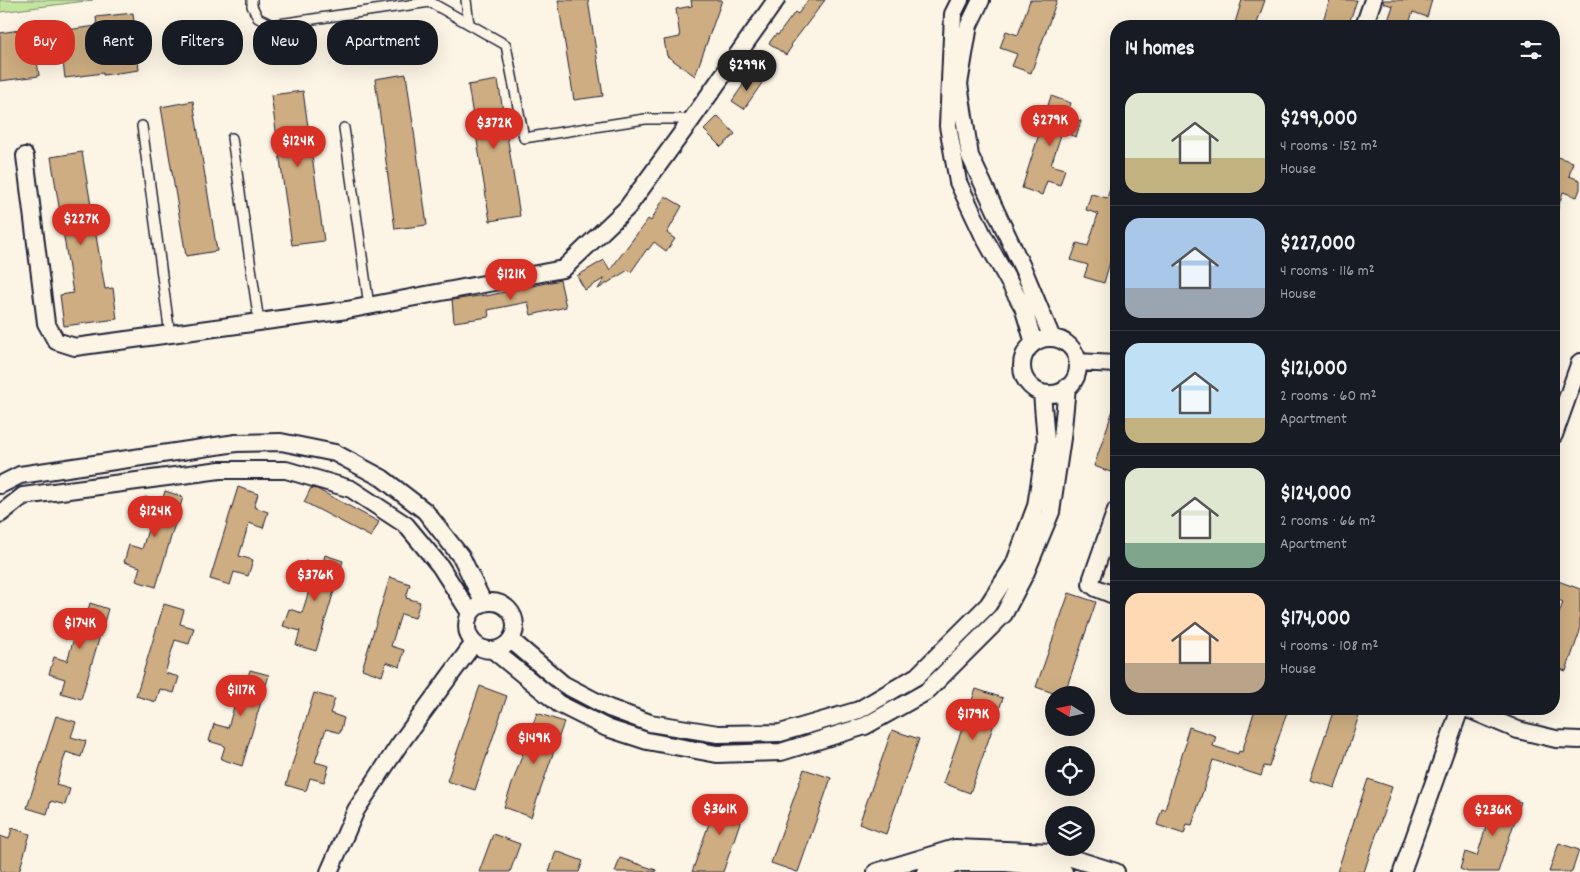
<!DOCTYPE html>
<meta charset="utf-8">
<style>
:root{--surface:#171b24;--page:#20242c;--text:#f1f3f6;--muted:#9ea1a6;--line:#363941;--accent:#d93025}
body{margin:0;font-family:Dekko,sans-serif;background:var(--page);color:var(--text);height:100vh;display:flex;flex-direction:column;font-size:19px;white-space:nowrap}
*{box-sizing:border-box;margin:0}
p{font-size:16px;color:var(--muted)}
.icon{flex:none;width:28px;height:28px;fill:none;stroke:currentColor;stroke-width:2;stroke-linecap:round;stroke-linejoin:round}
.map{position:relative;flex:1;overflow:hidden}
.details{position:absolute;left:1110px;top:20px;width:450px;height:695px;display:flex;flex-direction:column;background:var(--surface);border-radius:20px;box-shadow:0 5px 20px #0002}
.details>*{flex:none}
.top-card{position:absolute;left:15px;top:20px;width:475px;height:45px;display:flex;gap:10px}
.needle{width:32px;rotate:280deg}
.tools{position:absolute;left:1045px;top:686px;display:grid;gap:10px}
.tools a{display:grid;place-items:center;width:50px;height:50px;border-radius:50%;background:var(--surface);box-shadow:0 5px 20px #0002;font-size:25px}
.price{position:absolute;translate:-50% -42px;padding:0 11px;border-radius:18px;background:var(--accent);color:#fff;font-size:16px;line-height:32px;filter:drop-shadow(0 1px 2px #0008)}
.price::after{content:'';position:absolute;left:50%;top:30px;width:15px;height:11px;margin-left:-8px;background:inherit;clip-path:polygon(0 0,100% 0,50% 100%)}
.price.selected{background:#222;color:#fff}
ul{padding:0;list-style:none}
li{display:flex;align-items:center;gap:15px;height:125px;padding:0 15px}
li+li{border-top:1px solid var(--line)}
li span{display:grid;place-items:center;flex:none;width:140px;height:100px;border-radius:15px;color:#555}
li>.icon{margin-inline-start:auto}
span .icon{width:60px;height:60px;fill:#fffc;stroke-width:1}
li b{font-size:21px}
h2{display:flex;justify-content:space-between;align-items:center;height:60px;padding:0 15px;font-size:21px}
.pill{padding:0 18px;border-radius:20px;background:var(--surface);box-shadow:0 5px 20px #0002;font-size:18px;line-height:45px}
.pill.selected{background:var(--accent);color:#fff}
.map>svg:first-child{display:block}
.garden{fill:#c3e59e;stroke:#72846c}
.building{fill:#cdad81;stroke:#22223b}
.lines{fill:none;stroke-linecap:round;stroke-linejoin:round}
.service-casing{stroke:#22223b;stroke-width:12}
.minor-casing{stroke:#22223b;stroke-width:20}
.service{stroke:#fcf5e5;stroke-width:9}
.minor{stroke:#fcf5e5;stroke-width:16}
</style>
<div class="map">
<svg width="1580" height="872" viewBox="0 0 1580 872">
<rect width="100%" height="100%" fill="#fcf5e5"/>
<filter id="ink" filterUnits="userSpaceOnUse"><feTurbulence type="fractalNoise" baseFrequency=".02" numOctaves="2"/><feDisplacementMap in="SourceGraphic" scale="10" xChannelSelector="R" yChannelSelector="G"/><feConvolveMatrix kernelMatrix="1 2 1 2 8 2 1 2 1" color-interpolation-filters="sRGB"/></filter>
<g filter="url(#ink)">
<path class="garden" d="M0 0H93L0 12Z"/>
<path class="building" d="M558 0H588L603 96 574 100Z
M691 0H722L695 76 667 56 664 40 680 37 676 9 692 6Z
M808 0H825L791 45 792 46 786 55 769 43 776 34 778 35 795 12 798 14Z
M1030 0H1057L1031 73 1012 66 1017 54 1000 48 1006 31 1018 35Z
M1242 0H1265L1256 26H1234Z
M1330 0H1357L1348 26H1321Z
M1383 0H1432L1427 17 1413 12 1408 26H1386L1393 6 1383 3Z
M133 13 139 70 103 75V73L65 78 59 31 97 26 96 17Z
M33 28 39 76 0 81V33Z
M406 74 427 225 395 229 375 79Z
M750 75 762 83 744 109 732 101Z
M498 80 520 216 490 221 468 85Z
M303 91 324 241 292 245 271 95Z
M1051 96 1071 103 1066 117 1081 121 1076 137 1062 132 1051 165 1065 169 1060 185 1047 181 1042 195 1022 188Z
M193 101 217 251 186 256 161 107Z
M718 116 735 134 721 147 704 130Z
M82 152 105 289 113 288 117 319 64 326 60 295 73 293 51 157Z
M1554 156 1573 162 1569 176 1580 180V189L1577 197 1563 192 1556 214H1554Z
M1114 176H1116V241L1104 283 1084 277 1088 265 1071 260 1077 243 1088 246 1098 214 1086 210 1091 194 1107 198Z
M665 196 682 206 667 233 675 239 666 251 654 242 648 250 647 249 631 272 628 270 598 289 605 278 585 290 577 276 604 260 610 270 648 219 651 221Z
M560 280 566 307 531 315 528 302 488 310 489 317 454 322 452 300 486 295V296Z
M1114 407 1116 408V474L1094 466Z
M238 487 258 494 254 507 268 512 263 528 249 523 239 556 253 560 248 576 234 572 230 585 210 579Z
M311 488 317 489 379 522 371 537 304 502Z
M165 491 183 497 156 587 136 581 140 567 124 562 129 545 142 549 152 517 141 514 145 497 162 502Z
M325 555 343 561 316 651 296 645 300 631 283 626 289 609 302 613 312 581 300 578 305 561 322 566Z
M390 577 410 584 406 598 420 602 415 618 401 614 391 646 404 650 400 667 386 662 382 676 362 669Z
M1558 581 1580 589V631L1566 671 1554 667V628L1563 602 1554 598V593Z
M1069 593 1096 602 1064 695H1059L1036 687Z
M90 603 108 609 81 699 61 693 65 679 49 674 54 657 67 661 77 629 66 626 70 610 87 614Z
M164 604 184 610 180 624 194 628 189 644 175 640 165 673 179 677 174 693 160 689 156 702 136 696Z
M250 670 269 675 242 766 221 759 225 746 209 741 214 724 228 728 237 696 226 692 231 676 247 681Z
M480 686 507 696 475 790 447 781Z
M976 689 1003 698 970 793 943 783Z
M314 693 335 699 330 713 344 718 340 733 326 729 315 762 329 766 324 782 310 778 306 791 286 785Z
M1255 709H1288L1269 767 1264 766 1261 776 1213 760 1192 825 1187 824 1184 834 1157 825 1162 809 1165 810 1174 777 1187 741 1185 740 1189 727 1216 736 1213 746 1238 754 1239 751 1242 752Z
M1334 709H1361L1335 788 1310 780Z
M537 713 564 722 531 817 504 807Z
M56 716 76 722 71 737 86 741 81 757 66 752 56 785 70 789 65 805 51 801 47 814 27 808Z
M892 730 919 739 886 834 859 824Z
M804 769 831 778 798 872H797L771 863Z
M1368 779 1392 787 1364 872H1337Z
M719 795 746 805 723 872H692Z
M1500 796 1521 802 1498 872H1468L1460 869 1465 852 1477 856 1487 824 1476 820 1481 804 1496 809Z
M12 828 30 834 19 872H0V836L9 839Z
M493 834 520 844 510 872H479Z
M1559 843 1579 850 1572 872H1549Z
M556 851 583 861 579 872H549Z
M620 858 656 870V872H615Z"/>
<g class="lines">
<defs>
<path id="service" d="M252 0V6L258 18 272 25 430 2 506 45 524 138 645 119H692
M466 0 469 24
M142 126 170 335
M344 128 369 306
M232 138 259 322"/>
<path id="minor" d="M960 0 953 14 948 126 958 182 983 235 1023 307 1034 343
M981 0 969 25 959 84 970 156 1024 271 1052 338
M1364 26 1373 0
M25 156 46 323 56 341 75 347 347 310 563 269 627 208 692 119 776 0
M1022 366a28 28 0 1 1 56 0a28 28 0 1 1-56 0Z
M1077 362 1116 364
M1554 435 1580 362
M0 485 20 475 236 443 281 442 335 453 382 478 425 511 462 558 483 602
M1116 510 1092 578 1091 584 1096 588 1116 596
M0 514 23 496 220 470H286L351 489 406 525 440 566 470 613
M467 626a24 24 0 1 1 48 0a24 24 0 1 1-48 0Z
M511 640 563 684 609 708 650 723 718 734 780 733 859 710 917 676 988 605 1014 565 1036 506 1046 441 1042 393
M493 650 559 704 607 728 647 741 717 754 781 752 865 726 926 692 1004 614 1026 572 1051 512 1062 438 1067 387
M1468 709 1518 730 1556 739 1580 740
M329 872 356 810 399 745 474 643
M876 872 955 848 1052 852 1116 872
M925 872 960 863H1006L1053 868 1064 872
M1402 872 1460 709"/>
</defs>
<use href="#service" class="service-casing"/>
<use href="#minor" class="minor-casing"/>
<use href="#service" class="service"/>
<use href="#minor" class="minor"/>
</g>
</g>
</svg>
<div class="tools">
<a><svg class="needle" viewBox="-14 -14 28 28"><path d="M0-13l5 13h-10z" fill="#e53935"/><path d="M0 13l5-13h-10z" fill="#9ea1a6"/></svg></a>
<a><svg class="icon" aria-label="locate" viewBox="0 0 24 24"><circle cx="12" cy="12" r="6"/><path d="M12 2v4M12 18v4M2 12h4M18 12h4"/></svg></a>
<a><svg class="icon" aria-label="layers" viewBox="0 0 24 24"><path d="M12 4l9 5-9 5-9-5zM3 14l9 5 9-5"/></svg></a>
</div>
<b class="price selected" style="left:747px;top:92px">$299K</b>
<b class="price" style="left:1050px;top:147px">$279K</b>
<b class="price" style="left:494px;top:150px">$372K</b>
<b class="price" style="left:298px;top:168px">$124K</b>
<b class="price" style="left:81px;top:246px">$227K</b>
<b class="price" style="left:511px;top:301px">$121K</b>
<b class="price" style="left:155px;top:538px">$124K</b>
<b class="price" style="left:315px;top:602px">$376K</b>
<b class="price" style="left:80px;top:650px">$174K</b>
<b class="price" style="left:241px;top:717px">$117K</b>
<b class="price" style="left:973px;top:741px">$179K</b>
<b class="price" style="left:534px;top:765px">$149K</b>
<b class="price" style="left:720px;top:836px">$361K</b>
<b class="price" style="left:1493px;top:837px">$236K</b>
<div class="top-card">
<a class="pill selected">Buy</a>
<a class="pill">Rent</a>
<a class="pill">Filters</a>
<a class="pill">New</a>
<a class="pill">Apartment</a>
</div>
<section class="details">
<h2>14 homes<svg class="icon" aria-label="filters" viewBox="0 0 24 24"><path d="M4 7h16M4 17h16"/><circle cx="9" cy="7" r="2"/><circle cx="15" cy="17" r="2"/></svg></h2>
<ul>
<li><span style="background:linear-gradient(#dfe7d0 65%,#c2b280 0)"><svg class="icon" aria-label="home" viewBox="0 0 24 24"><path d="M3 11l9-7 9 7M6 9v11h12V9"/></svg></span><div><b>$299,000</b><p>4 rooms · 152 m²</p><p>House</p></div></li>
<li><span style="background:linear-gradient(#a9c7e8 70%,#9aa5b1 0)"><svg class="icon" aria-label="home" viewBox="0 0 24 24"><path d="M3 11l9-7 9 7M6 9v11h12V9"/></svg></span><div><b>$227,000</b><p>4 rooms · 116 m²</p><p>House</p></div></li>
<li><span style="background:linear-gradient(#bfe0f5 75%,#c2b280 0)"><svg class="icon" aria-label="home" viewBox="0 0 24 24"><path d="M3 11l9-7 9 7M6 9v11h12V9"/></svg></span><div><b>$121,000</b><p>2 rooms · 60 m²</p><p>Apartment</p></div></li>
<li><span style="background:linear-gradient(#dfe7d0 75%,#7fa58c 0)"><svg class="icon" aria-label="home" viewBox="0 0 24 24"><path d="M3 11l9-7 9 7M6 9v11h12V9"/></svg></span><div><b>$124,000</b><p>2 rooms · 66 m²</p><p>Apartment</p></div></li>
<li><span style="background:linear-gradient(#ffd9b3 70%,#b9a48a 0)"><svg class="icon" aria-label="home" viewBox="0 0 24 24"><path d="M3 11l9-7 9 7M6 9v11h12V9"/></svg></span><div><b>$174,000</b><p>4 rooms · 108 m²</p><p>House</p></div></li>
</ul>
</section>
</div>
